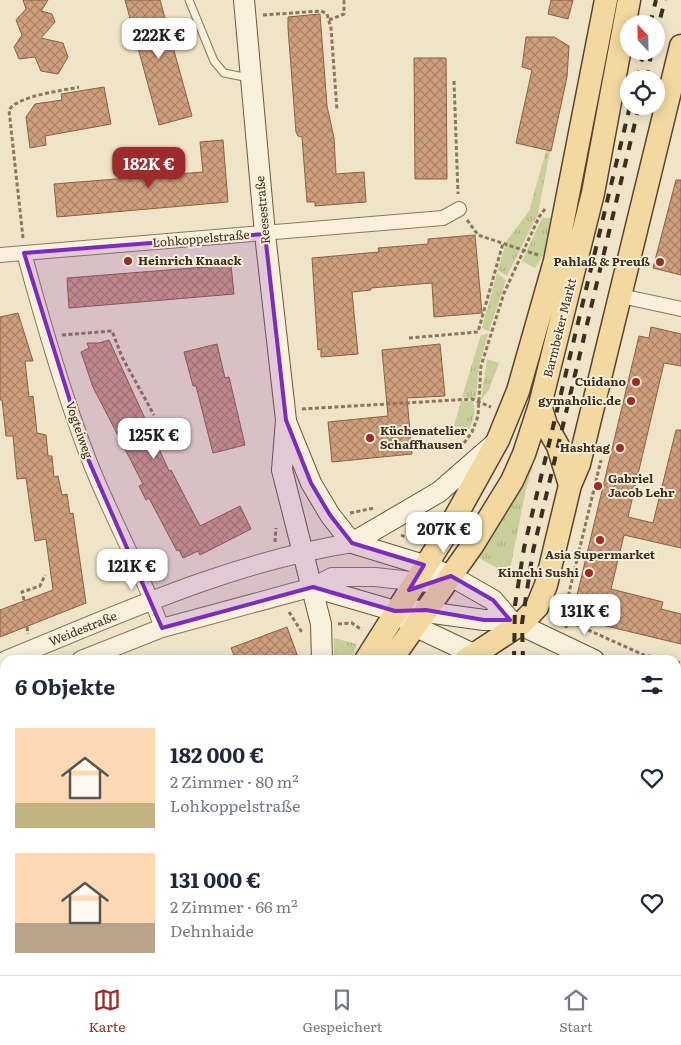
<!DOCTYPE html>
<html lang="de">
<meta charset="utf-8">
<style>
:root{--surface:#fff;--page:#f2f2f3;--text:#1f2937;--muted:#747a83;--line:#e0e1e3;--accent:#9e2a2b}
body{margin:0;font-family:Literata,serif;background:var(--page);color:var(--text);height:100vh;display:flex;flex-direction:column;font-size:19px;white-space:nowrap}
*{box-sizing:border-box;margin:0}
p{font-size:16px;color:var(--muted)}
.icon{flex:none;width:28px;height:28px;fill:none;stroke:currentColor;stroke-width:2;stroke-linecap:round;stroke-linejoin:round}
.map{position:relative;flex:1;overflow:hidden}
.sheet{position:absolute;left:0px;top:655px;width:681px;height:320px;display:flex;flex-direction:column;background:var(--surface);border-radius:15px 15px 0 0;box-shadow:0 2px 12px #0003}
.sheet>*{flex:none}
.needle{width:32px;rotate:338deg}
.tools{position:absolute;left:620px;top:15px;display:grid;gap:10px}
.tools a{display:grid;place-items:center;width:45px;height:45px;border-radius:50%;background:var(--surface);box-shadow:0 2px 12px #0003;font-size:25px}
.price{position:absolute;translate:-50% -42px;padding:0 11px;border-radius:10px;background:#fff;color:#222;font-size:16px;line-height:32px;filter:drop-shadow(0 1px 2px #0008)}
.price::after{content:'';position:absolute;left:50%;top:30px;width:15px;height:11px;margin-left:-8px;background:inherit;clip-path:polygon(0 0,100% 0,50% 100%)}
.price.current{background:var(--accent);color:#fff}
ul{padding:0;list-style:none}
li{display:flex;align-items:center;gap:15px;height:125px;padding:0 15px}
li span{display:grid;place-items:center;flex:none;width:140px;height:100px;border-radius:0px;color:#555}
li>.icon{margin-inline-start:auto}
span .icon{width:60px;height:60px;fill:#fffc;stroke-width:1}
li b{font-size:21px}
h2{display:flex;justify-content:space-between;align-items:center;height:60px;padding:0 15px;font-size:21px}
.dock{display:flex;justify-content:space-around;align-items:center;height:70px;border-top:1px solid var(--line);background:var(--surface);font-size:14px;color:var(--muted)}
.dock a{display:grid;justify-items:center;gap:2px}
.dock .current{color:var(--accent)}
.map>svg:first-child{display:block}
.grass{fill:url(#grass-tufts)}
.building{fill:url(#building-cross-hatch);stroke:#8d5f41}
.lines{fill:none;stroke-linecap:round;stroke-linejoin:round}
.service-casing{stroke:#8d765c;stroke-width:9}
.minor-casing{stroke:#8d765c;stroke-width:16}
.tertiary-casing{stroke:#8d765c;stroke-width:20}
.secondary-casing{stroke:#6f573f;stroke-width:22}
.primary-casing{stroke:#5b4430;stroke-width:25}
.path{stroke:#8d765c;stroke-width:3;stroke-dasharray:4 2.5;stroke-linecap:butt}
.service{stroke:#faf1dc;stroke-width:7}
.minor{stroke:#faf1dc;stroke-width:14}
.tertiary{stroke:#faf1dc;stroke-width:18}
.secondary{stroke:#faf1dc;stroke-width:20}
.primary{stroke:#f3d9a0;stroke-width:22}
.rail{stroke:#3d2e20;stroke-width:4;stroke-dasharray:9 9;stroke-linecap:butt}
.marked{fill:#7b2cbf;fill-opacity:0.2;stroke:#7b2cbf;stroke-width:4;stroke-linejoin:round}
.poi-dot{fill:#9e2a2b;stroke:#f7eed8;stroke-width:2}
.labels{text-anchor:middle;stroke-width:4;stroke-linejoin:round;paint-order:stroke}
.street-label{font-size:12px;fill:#3d2e20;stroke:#f7eed8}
.poi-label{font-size:12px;font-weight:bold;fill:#3d2e20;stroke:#f7eed8;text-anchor:end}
</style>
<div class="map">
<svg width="681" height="975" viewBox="0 0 681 975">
<defs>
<pattern id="grass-tufts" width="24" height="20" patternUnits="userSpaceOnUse" patternTransform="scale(1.25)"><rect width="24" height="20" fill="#c9cf9b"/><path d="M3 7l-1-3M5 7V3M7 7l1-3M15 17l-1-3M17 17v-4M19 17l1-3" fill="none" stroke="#aeb285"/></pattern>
<pattern id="building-cross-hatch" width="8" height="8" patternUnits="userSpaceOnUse" patternTransform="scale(1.25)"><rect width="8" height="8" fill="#cf9f7d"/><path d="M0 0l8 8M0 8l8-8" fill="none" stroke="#a98266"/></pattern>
</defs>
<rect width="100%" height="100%" fill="#f0e4c8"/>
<path class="grass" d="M546 151H550L538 214 507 276 498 270 506 242 529 211Z
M542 218H553L546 251 535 268 522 261Z
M497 273 506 280 489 331 482 328Z
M488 334 479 366 476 399 462 397 481 335Z
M487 359 499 363 489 390 481 400Z
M461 401H472C478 411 472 423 468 433H465L454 426Z
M542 431 525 494 509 575 477 557Z
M334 638 357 644 351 660H334Z"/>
<path class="building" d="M23 0H48L41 11 52 14 55 22 41 38 63 43 68 57 58 74 41 71 35 57 19 59 14 47 22 35 16 20 26 9Z
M125 0H160L192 116 159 125Z
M551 0H573L568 19 548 14Z
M320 14 327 106 334 138 336 174 364 172 366 202 315 206V202H307L302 137 298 136 296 132 288 28V17Z
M526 37H554L569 46 567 77 551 151 516 143 532 70 522 67Z
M414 58H446L447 179H415Z
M104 87 111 124 45 136 46 145 30 148 26 117 35 104 62 100 61 94Z
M223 140 228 202 57 217 54 184 203 172 200 142Z
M676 180H681V275L653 268Z
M475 235 482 313 434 317 432 283 371 288V290L352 292 358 354 321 357V349L318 350 312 258 379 252 378 248 428 244V239Z
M231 265 234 294 69 308 67 278Z
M18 313 33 361H25L29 397 33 396 37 433 46 435 48 456H52L54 477 58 476 62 495 67 494 70 514 73 513 86 603 0 637V610L53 590 46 539 35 541 26 478 17 479 13 436H6L2 400H0V317Z
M651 327 681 334V366L664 363 628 517 653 523 676 430H681V548L624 535 611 589 663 602 661 609 681 614V644L581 620 584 610 574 608 639 336 649 338Z
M109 340 169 471 171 470 200 526 240 506 251 529 200 555 198 551 183 558 179 550 177 551 149 498 146 500 139 486 143 484 93 387 81 352 89 348 87 343H99Z
M217 344 225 378 229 377 245 445 213 453 196 386H193L184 352Z
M440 344 445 396 407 398 412 454 332 462 328 422 388 416 382 350Z
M287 627 299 660H236L231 648Z"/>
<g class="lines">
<defs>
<path id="service" d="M189 0 214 61 224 73 249 78
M0 709 5 722
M676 926H681
M0 948 5 945
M94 970 95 975"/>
<path id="minor" d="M24 253C43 323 63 393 89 460 111 517 142 571 162 628
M0 255 443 218 459 209
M621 296 681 309"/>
<path id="tertiary" d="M6 660C119 614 231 562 352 543
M81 660 162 628 313 587 332 577H375L429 583 451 576
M0 693 5 691"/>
<path id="secondary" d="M244 0 265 234 286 420 282 470 321 624 322 660
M287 424 311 483 330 515 352 543
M352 543 424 565 451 576 493 600 510 620 594 660
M352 543 439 492 493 445
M313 587 395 611 414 626 486 660
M412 610 484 620H510
M676 701 681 702"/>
<path id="primary" d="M540 405 546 425 558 446 570 485
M366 660 447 532 498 440 518 391 555 261 606 0
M391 660 472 546 512 481 524 454 540 405 593 193 629 0
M466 660 522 623 537 607 546 585 570 485 579 464 681 46
M323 970V975
M357 970 358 975"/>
</defs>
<use href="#service" class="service-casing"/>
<use href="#minor" class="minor-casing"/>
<use href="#tertiary" class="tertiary-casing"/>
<use href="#secondary" class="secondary-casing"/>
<use href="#primary" class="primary-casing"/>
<path class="path" d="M263 15 321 11 327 14 331 28 337 110
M329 20 344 14V0
M454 81 458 194
M467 220 478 235 538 255
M23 238 9 110C19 95 62 91 79 87
M62 335 112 331 122 357 154 415
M409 338 478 332 503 243
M302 409 472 399 491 407
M464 443 472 432 478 416 481 366 504 293 539 217 545 209
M350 513 374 508
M401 535 416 542
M275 542 276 528
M24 600 22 592 40 586 45 575
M555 611 560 612 568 621 644 655 668 660
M289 612 303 634
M338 624 352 623 362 630
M27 627 28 634
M566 628 568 597 601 460
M676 662 681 663
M541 970 542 975"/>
<use href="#service" class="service"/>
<use href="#minor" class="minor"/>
<use href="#tertiary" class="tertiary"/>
<use href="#secondary" class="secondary"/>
<use href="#primary" class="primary"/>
<path class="rail" d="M650 24 656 0
M656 35 665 0
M637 79 644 51
M646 79 652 51
M514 660 515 605 524 548 630 106
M523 660 522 623 533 551 639 106
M556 970 557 975
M564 970 565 975"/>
</g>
<path class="marked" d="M265 234 286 420 311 483 330 515 352 543 424 565 409 590 451 576 493 600 510 620H484L426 610 395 611 313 587 162 628 88 459 24 253Z"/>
<g class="poi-dot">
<circle cx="128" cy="261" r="5"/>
<circle cx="660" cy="262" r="5"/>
<circle cx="636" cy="382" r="5"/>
<circle cx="631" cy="401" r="5"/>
<circle cx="370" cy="438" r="5"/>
<circle cx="620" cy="448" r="5"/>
<circle cx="598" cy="486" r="5"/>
<circle cx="600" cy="540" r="5"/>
<circle cx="589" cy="573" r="5"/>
</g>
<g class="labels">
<g class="street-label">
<text transform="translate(263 210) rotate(-95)" y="4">Reesestraße</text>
<text transform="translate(201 239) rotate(-5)" y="4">Lohkoppelstraße</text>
<text transform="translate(560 328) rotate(-76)" y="4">Barmbeker Markt</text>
<text transform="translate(79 430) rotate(71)" y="4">Vogteiweg</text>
<text transform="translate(83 629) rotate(-22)" y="4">Weidestraße</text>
</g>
<g class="poi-label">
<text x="138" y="265" text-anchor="start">Heinrich Knaack</text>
<text x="650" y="266">Pahlaß &amp; Preuß</text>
<text x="626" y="386">Cuidano</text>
<text x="621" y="405">gymaholic.de</text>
<text x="380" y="435" text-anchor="start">Küchenatelier<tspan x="380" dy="14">Schaffhausen</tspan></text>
<text x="610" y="452">Hashtag</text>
<text x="608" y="483" text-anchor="start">Gabriel<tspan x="608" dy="14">Jacob Lehr</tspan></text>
<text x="600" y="559" text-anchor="middle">Asia Supermarket</text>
<text x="579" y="577">Kimchi Sushi</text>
</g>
</g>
</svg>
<div class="tools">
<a><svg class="needle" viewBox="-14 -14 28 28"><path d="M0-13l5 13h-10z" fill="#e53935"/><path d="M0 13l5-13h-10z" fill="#747a83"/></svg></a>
<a><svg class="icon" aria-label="locate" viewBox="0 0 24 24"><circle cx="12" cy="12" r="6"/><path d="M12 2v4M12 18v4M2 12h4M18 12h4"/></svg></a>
</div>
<b class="price" style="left:159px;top:60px">222K €</b>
<b class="price current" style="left:149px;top:189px">182K €</b>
<b class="price" style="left:154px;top:460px">125K €</b>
<b class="price" style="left:444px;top:554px">207K €</b>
<b class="price" style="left:132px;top:591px">121K €</b>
<b class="price" style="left:585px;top:636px">131K €</b>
<section class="sheet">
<h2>6 Objekte<svg class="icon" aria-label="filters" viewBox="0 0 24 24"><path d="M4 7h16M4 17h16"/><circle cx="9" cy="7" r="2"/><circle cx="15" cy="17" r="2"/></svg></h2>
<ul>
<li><span style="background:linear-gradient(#ffd9b3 75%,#c2b280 0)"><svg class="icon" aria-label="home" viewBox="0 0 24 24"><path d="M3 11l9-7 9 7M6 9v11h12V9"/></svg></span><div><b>182 000 €</b><p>2 Zimmer · 80 m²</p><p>Lohkoppelstraße</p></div><svg class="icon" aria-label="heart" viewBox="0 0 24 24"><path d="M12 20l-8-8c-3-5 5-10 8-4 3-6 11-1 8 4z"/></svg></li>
<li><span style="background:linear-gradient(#ffd9b3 70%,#b9a48a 0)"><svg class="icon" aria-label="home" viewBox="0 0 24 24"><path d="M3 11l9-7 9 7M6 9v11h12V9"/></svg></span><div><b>131 000 €</b><p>2 Zimmer · 66 m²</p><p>Dehnhaide</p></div><svg class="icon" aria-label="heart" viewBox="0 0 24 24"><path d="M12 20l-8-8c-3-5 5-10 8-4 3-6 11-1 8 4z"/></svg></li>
</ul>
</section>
</div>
<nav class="dock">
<a class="current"><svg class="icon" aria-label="map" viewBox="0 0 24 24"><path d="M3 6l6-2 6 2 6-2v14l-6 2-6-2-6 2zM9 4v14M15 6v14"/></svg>Karte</a>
<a><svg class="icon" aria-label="saved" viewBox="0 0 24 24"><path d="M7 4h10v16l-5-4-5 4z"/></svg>Gespeichert</a>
<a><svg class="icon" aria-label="home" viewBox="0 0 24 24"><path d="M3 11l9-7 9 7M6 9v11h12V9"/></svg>Start</a>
</nav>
